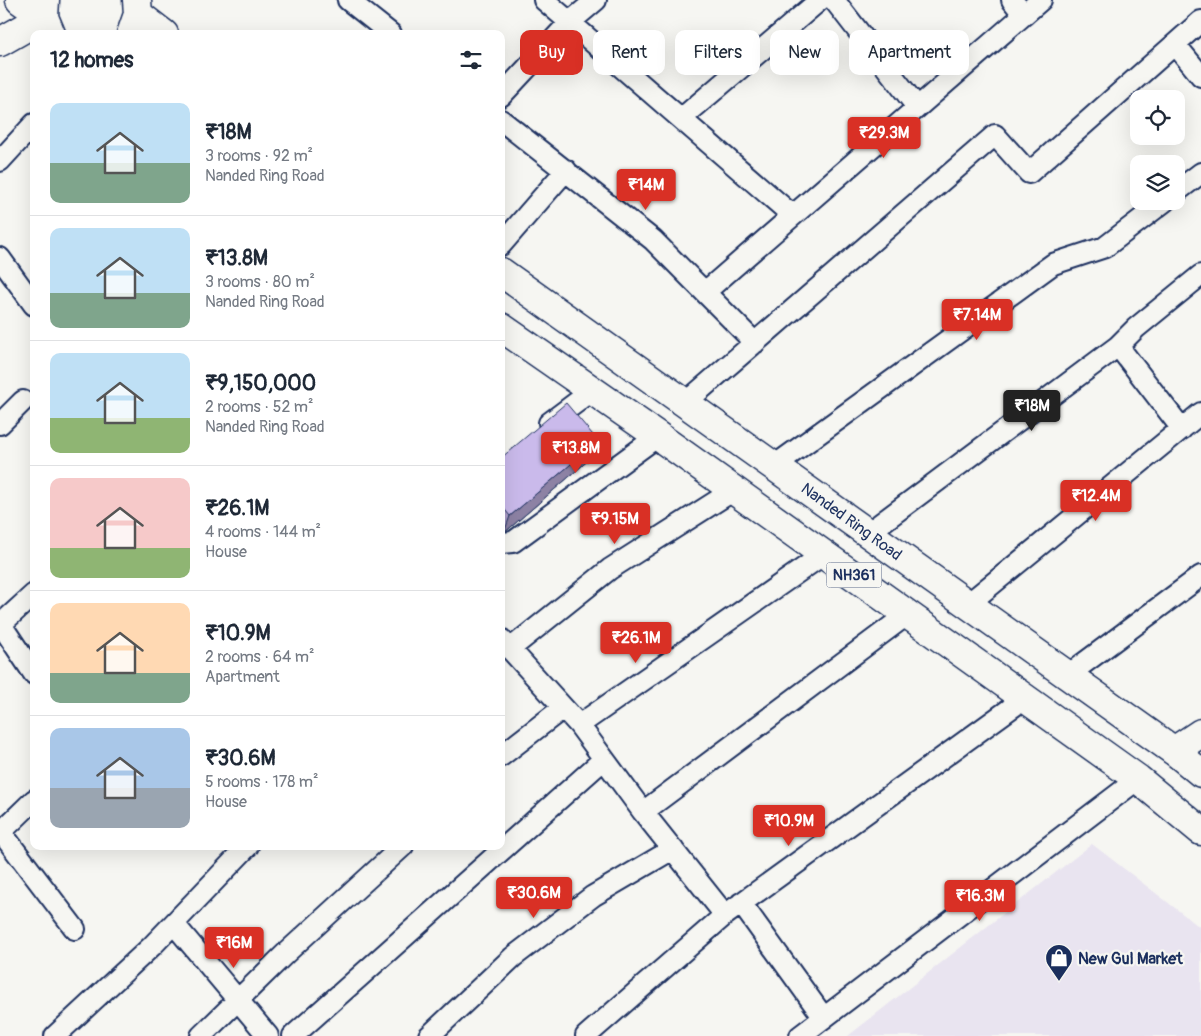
<!DOCTYPE html>
<meta charset="utf-8">
<style>
:root{--surface:#fff;--page:#f6f6f7;--text:#1f2937;--muted:#747a83;--line:#e0e1e3;--accent:#d93025}
body{margin:0;font-family:Pangolin,sans-serif;background:var(--page);color:var(--text);height:100vh;display:flex;flex-direction:column;font-size:19px;white-space:nowrap}
*{box-sizing:border-box;margin:0}
p{font-size:16px;color:var(--muted)}
.icon{flex:none;width:28px;height:28px;fill:none;stroke:currentColor;stroke-width:2;stroke-linecap:round;stroke-linejoin:round}
.map{position:relative;flex:1;overflow:hidden}
.panel{position:absolute;left:30px;top:30px;width:475px;height:820px;display:flex;flex-direction:column;background:var(--surface);border-radius:10px;box-shadow:0 5px 20px #0002}
.panel>*{flex:none}
.top-card{position:absolute;left:520px;top:30px;width:475px;height:45px;display:flex;gap:10px}
.tools{position:absolute;left:1130px;top:90px;display:grid;gap:10px}
.tools a{display:grid;place-items:center;width:55px;height:55px;border-radius:10px;background:var(--surface);box-shadow:0 5px 20px #0002;font-size:25px}
.price{position:absolute;translate:-50% -42px;padding:0 11px;border-radius:5px;background:var(--accent);color:#fff;font-size:16px;line-height:32px;filter:drop-shadow(0 1px 2px #0008)}
.price::after{content:'';position:absolute;left:50%;top:30px;width:15px;height:11px;margin-left:-8px;background:inherit;clip-path:polygon(0 0,100% 0,50% 100%)}
.price.selected{background:#222;color:#fff}
ul{padding:0;list-style:none}
li{display:flex;align-items:center;gap:15px;height:125px;padding:0 20px}
li+li{border-top:1px solid var(--line)}
li span{display:grid;place-items:center;flex:none;width:140px;height:100px;border-radius:10px;color:#555}
li>.icon{margin-inline-start:auto}
span .icon{width:60px;height:60px;fill:#fffc;stroke-width:1}
li b{font-size:21px}
h2{display:flex;justify-content:space-between;align-items:center;height:60px;padding:0 20px;font-size:21px}
.chip{padding:0 18px;border-radius:10px;background:var(--surface);box-shadow:0 5px 20px #0002;font-size:18px;line-height:45px}
.chip.selected{background:var(--accent);color:#fff}
.map>svg:first-child{display:block}
.built{fill:#e9e4f0}
.lines{fill:none;stroke-linecap:round;stroke-linejoin:round}
.street-casing{stroke:#1b2f5e;stroke-width:24}
.secondary-casing{stroke:#1b2f5e;stroke-width:31}
.highway-casing{stroke:#1b2f5e;stroke-width:31}
.street{stroke:#f6f6f2;stroke-width:20}
.secondary{stroke:#f6f6f2;stroke-width:28}
.highway{stroke:#f6f6f2;stroke-width:28}
.wall{fill:#aea0ca;stroke:#1b2f5e}
.shaded-wall{fill:#8d82a4;stroke:#1b2f5e}
.building{fill:#cabaeb;stroke:#1b2f5e}
.labels{text-anchor:middle;stroke-width:4.5;stroke-linejoin:round;paint-order:stroke}
.shield{fill:#f6f6f2;stroke:#5d6b8a;stroke-width:1}
.shield-label{font-size:15px;font-weight:bold;fill:#1b2f5e}
.street-label{font-size:16px;fill:#1b2f5e;stroke:#f6f6f2}
.poi-label{font-size:16px;font-weight:bold;fill:#1b2f5e;stroke:#f6f6f2;text-anchor:start}
</style>
<div class="map">
<svg width="1201" height="1036" viewBox="0 0 1201 1036">
<rect width="100%" height="100%" fill="#f6f6f2"/>
<filter id="ink" filterUnits="userSpaceOnUse"><feTurbulence type="fractalNoise" baseFrequency=".02" numOctaves="2"/><feDisplacementMap in="SourceGraphic" scale="10" xChannelSelector="R" yChannelSelector="G"/><feConvolveMatrix kernelMatrix="1 2 1 2 8 2 1 2 1" color-interpolation-filters="sRGB"/></filter>
<g filter="url(#ink)">
<path class="built" d="M1092 844 1201 928V1036H848Z"/>
<g class="lines">
<defs>
<path id="street" d="M348 0 391 34
M544 0 792 215
M834 0 917 107
M1012 0 1024 15
M1175 44 1201 76
M501 96 570 22 596 0
M682 118 820 0
M501 120 653 240 755 343
M0 161 34 124
M1176 192 1201 173
M501 245 566 170
M0 258 34 305
M705 292 1041 0
M1118 346 1136 328 1201 275
M685 403 995 135 1029 173 1201 21
M549 423 593 390
M0 424 23 401
M774 466 1053 264 1105 247 1165 201
M868 533 1118 346 1182 429
M501 543 513 542 658 436
M968 604 1201 413
M0 623 34 674
M0 625 34 594
M501 639 510 649 610 569 734 490
M510 649 579 725
M1068 675 1201 576
M501 756 563 708
M643 812 579 725 824 554
M1 832 75 929
M0 833 34 800
M741 903 824 1018
M725 915 643 812 908 614
M174 924 268 1036
M55 1036 152 946 248 846
M201 1036 286 953 403 846
M293 1036 604 759
M429 1036 513 957 593 896 673 849
M586 1036 725 915 1025 698
M800 1036 1138 779"/>
<path id="secondary" d="M0 42 44 17
M1174 751 1201 733"/>
<path id="highway" d="M20 0 44 17
M45 0 44 17 51 34
M138 14 164 34
M131 34 138 14 137 0
M501 272 1174 751 1201 773
M501 327 658 436 1138 779 1201 831"/>
</defs>
<use href="#street" class="street-casing"/>
<use href="#secondary" class="secondary-casing"/>
<use href="#highway" class="highway-casing"/>
<use href="#street" class="street"/>
<use href="#secondary" class="secondary"/>
<use href="#highway" class="highway"/>
</g>
<path class="wall" d="M501 458H591L504 533 501 530Z"/>
<path class="shaded-wall" d="M598 441 591 458 504 533 510 516Z"/>
<path class="building" d="M566 403 598 441 510 516 501 505V458Z"/>
</g>
<defs>
<symbol id="shop-pin" viewBox="-11 -11 22 30"><path d="M0 17L-7.5 6A9.5 9.5 0 1 1 7.5 6Z" fill="#1b2f5e" stroke="#f6f6f2"/><path d="M-5-2.5h2.3a2.7 3.5 0 0 1 5.4 0H5L5.5 6h-11ZM-1.5-2.5h3a1.5 2.3 0 0 0-3 0Z" fill="#fff"/></symbol>
</defs>
<g fill-rule="evenodd">
<use href="#shop-pin" x="1043" y="942" width="32" height="43"/>
</g>
<g class="labels">
<rect class="shield" x="826.5" y="562.5" width="55" height="25" rx="4"/>
<g class="shield-label">
<text x="854" y="580">NH361</text>
</g>
<g class="street-label">
<text transform="translate(852 521) rotate(36)" y="6">Nanded Ring Road</text>
</g>
<g class="poi-label">
<text x="1078" y="964">New Gul Market</text>
</g>
</g>
</svg>
<div class="tools">
<a><svg class="icon" aria-label="locate" viewBox="0 0 24 24"><circle cx="12" cy="12" r="6"/><path d="M12 2v4M12 18v4M2 12h4M18 12h4"/></svg></a>
<a><svg class="icon" aria-label="layers" viewBox="0 0 24 24"><path d="M12 4l9 5-9 5-9-5zM3 14l9 5 9-5"/></svg></a>
</div>
<b class="price" style="left:884px;top:159px">₹29.3M</b>
<b class="price" style="left:646px;top:211px">₹14M</b>
<b class="price" style="left:977px;top:341px">₹7.14M</b>
<b class="price selected" style="left:1032px;top:432px">₹18M</b>
<b class="price" style="left:576px;top:474px">₹13.8M</b>
<b class="price" style="left:1096px;top:522px">₹12.4M</b>
<b class="price" style="left:615px;top:545px">₹9.15M</b>
<b class="price" style="left:636px;top:664px">₹26.1M</b>
<b class="price" style="left:789px;top:847px">₹10.9M</b>
<b class="price" style="left:534px;top:919px">₹30.6M</b>
<b class="price" style="left:980px;top:922px">₹16.3M</b>
<b class="price" style="left:234px;top:969px">₹16M</b>
<div class="top-card">
<a class="chip selected">Buy</a>
<a class="chip">Rent</a>
<a class="chip">Filters</a>
<a class="chip">New</a>
<a class="chip">Apartment</a>
</div>
<section class="panel">
<h2>12 homes<svg class="icon" aria-label="filters" viewBox="0 0 24 24"><path d="M4 7h16M4 17h16"/><circle cx="9" cy="7" r="2"/><circle cx="15" cy="17" r="2"/></svg></h2>
<ul>
<li><span style="background:linear-gradient(#bfe0f5 60%,#7fa58c 0)"><svg class="icon" aria-label="home" viewBox="0 0 24 24"><path d="M3 11l9-7 9 7M6 9v11h12V9"/></svg></span><div><b>₹18M</b><p>3 rooms · 92 m²</p><p>Nanded Ring Road</p></div></li>
<li><span style="background:linear-gradient(#bfe0f5 65%,#7fa58c 0)"><svg class="icon" aria-label="home" viewBox="0 0 24 24"><path d="M3 11l9-7 9 7M6 9v11h12V9"/></svg></span><div><b>₹13.8M</b><p>3 rooms · 80 m²</p><p>Nanded Ring Road</p></div></li>
<li><span style="background:linear-gradient(#bfe0f5 65%,#8fb573 0)"><svg class="icon" aria-label="home" viewBox="0 0 24 24"><path d="M3 11l9-7 9 7M6 9v11h12V9"/></svg></span><div><b>₹9,150,000</b><p>2 rooms · 52 m²</p><p>Nanded Ring Road</p></div></li>
<li><span style="background:linear-gradient(#f6c9c9 70%,#8fb573 0)"><svg class="icon" aria-label="home" viewBox="0 0 24 24"><path d="M3 11l9-7 9 7M6 9v11h12V9"/></svg></span><div><b>₹26.1M</b><p>4 rooms · 144 m²</p><p>House</p></div></li>
<li><span style="background:linear-gradient(#ffd9b3 70%,#7fa58c 0)"><svg class="icon" aria-label="home" viewBox="0 0 24 24"><path d="M3 11l9-7 9 7M6 9v11h12V9"/></svg></span><div><b>₹10.9M</b><p>2 rooms · 64 m²</p><p>Apartment</p></div></li>
<li><span style="background:linear-gradient(#a9c7e8 60%,#9aa5b1 0)"><svg class="icon" aria-label="home" viewBox="0 0 24 24"><path d="M3 11l9-7 9 7M6 9v11h12V9"/></svg></span><div><b>₹30.6M</b><p>5 rooms · 178 m²</p><p>House</p></div></li>
</ul>
</section>
</div>
